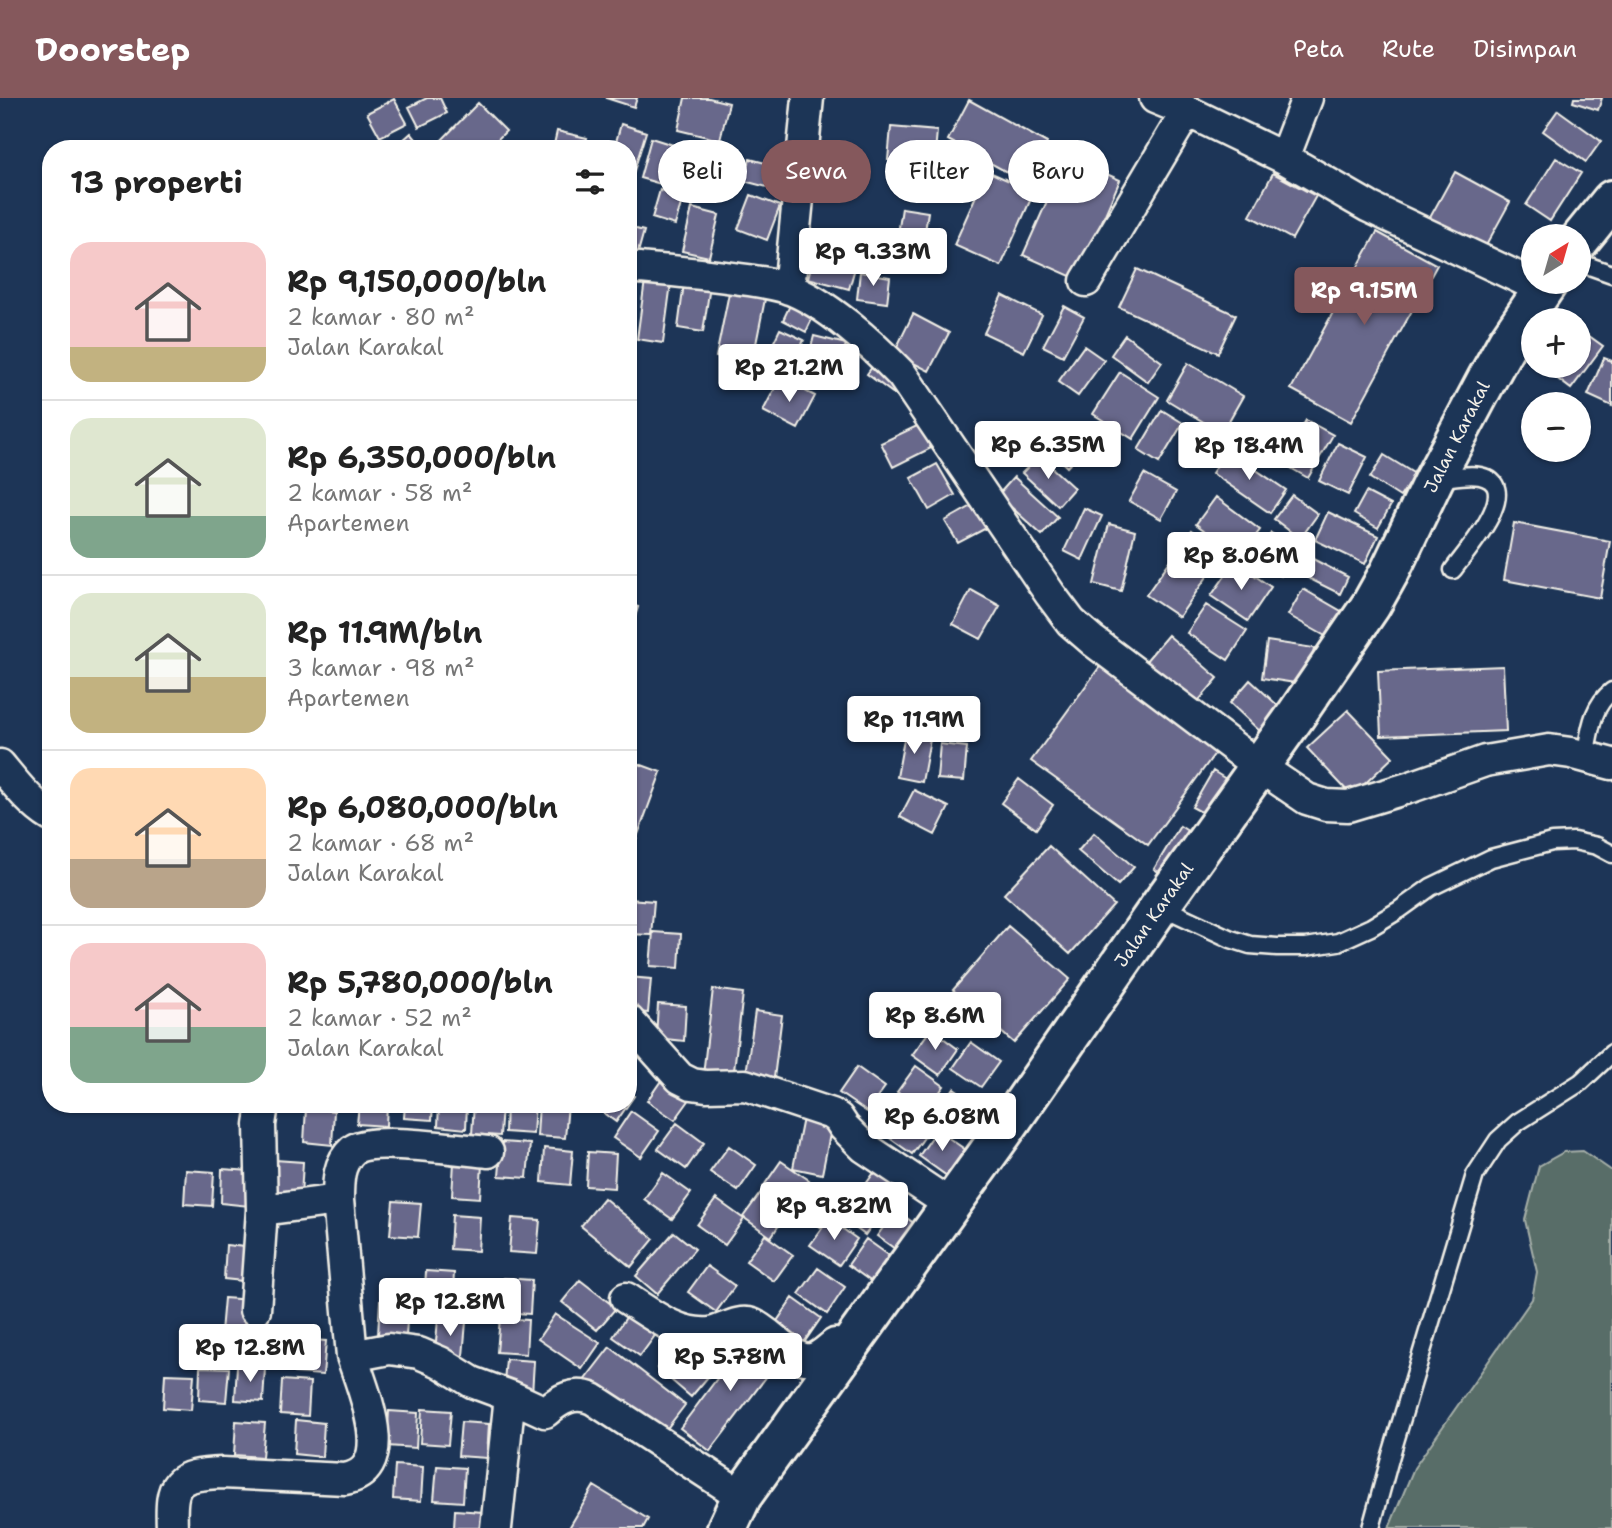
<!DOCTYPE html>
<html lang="id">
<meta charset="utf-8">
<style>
:root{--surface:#fff;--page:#f2f2f2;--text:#222;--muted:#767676;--line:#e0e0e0;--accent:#85585c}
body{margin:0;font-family:"Shantell Sans",sans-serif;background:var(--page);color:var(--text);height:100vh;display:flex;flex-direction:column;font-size:26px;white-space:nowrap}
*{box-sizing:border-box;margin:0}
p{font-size:23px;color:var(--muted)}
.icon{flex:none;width:38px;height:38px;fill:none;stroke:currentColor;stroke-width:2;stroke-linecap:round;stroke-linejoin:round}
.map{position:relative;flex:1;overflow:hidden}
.sheet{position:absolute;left:42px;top:42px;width:595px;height:973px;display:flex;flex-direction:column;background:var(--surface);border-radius:28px;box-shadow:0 2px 5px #0004}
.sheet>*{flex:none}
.top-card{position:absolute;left:658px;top:42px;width:665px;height:63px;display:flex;gap:14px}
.needle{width:46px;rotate:37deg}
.fabs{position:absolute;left:1521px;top:126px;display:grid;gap:14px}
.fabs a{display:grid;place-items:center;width:70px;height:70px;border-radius:50%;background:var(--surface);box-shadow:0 2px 5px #0004;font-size:35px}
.price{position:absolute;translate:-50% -60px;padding:0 16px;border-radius:7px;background:#fff;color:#222;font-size:23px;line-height:46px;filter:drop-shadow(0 2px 4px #0008)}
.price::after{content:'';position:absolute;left:50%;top:42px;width:21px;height:16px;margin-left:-10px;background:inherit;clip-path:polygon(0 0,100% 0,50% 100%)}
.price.active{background:var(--accent);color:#fff}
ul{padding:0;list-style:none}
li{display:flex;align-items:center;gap:21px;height:175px;padding:0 28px}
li+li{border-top:2px solid var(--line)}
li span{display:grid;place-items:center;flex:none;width:196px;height:140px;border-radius:21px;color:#555}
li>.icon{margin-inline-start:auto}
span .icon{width:84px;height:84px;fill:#fffc;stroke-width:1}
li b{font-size:30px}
h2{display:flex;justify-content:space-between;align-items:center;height:84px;padding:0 28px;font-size:30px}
.tag{padding:0 24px;border-radius:32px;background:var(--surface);box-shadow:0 2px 5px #0004;font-size:24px;line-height:63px}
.tag.active{background:var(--accent);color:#fff}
header{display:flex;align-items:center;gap:42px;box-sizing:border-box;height:98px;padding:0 35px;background:var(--accent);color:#fff}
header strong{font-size:33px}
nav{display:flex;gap:38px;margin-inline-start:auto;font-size:24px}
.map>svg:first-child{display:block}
.green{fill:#586d68;stroke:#a6afa8;stroke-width:2}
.building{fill:#67678b;stroke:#f4f1e8;stroke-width:2}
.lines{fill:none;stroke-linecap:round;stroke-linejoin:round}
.service-casing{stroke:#f4f1e8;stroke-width:21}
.minor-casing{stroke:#f4f1e8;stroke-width:35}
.secondary-casing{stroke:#f4f1e8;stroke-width:44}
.service{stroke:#1d3557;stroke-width:16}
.minor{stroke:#1d3557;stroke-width:30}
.secondary{stroke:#1d3557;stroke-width:38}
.labels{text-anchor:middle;stroke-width:5;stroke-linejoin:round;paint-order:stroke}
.street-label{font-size:18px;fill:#f4f1e8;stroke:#1d3557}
</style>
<header>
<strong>Doorstep</strong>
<nav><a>Peta</a><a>Rute</a><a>Disimpan</a></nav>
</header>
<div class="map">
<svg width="1612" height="1430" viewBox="0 0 1612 1430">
<rect width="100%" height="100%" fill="#1d3557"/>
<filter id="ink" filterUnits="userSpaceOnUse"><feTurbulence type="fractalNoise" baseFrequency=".0143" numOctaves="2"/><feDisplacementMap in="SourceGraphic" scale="14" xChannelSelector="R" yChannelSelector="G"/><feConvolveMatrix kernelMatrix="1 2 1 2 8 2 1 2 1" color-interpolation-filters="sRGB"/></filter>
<g filter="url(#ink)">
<path class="green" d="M1583 1053 1612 1073V1430H1389L1414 1370 1532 1201 1537 1174 1525 1122 1539 1068 1564 1054Z"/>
<path class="building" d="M427 0H440L447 15 419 29 409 9Z
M606 0H637L634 9Z
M685 0H709L729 5 720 42 678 32Z
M1574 0H1602L1598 12 1573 4Z
M394 1 407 25 380 39 367 15Z
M969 2 1047 45 1025 84 948 42Z
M478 5 506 33 488 51 434 50Z
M1558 12 1601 43 1586 64 1543 33Z
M621 26 646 34 633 76 628 74V51H614Z
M891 29 937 33 934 66 888 62Z
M557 33 587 40 584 51H553Z
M411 35 424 51H393Z
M651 40 673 47 661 86 640 80Z
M684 46 726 57 716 98 673 87Z
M1067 58 1120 82 1077 181 1023 157Z
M1556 60 1581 75 1550 123 1526 107Z
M750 61 788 71 783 93 744 83Z
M987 73 1034 94 1001 168 954 147Z
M1455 74 1510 104 1482 155 1427 125Z
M1273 75 1316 98 1292 141 1250 118Z
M660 92 683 99 675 127 652 120Z
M751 97 780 108 767 142 738 131Z
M692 110 719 117 709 159 682 153Z
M902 110 928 114 921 159 895 156Z
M628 129 644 133 628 190Z
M1377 134 1437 167 1351 324 1291 291Z
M819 138 861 149 849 191 808 180Z
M1137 171 1236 217 1218 255 1119 209Z
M860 174 890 179 887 205 857 201Z
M645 182 671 185 663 245 637 241Z
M684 185 710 188 703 234 678 230Z
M730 190 766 196 752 266 716 259Z
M1002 197 1042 217 1024 254 984 235Z
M791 205 814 217 806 234 783 222Z
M1064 208 1084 219 1063 258 1043 248Z
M913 216 949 235 929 273 894 255Z
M1578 230 1603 248 1571 291 1546 272 1549 268H1578Z
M780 231 804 242 792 268 768 256Z
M1125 237 1162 264 1148 284 1111 257Z
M814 238 846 246 840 269 808 261Z
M1084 248 1104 262 1078 298 1058 284Z
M1604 260 1612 263V308L1588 297Z
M875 265 903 284 894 296 867 276Z
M1188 265 1243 298 1222 335 1167 302Z
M1120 274 1159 299 1133 341 1093 316Z
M780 280 815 298 798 331 763 313Z
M1162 312 1183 325 1159 365 1138 352Z
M1306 322 1333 337 1308 380 1282 365Z
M919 327 931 350 893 369 881 345Z
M1065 334 1083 352 1067 369 1048 351Z
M1338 345 1367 359 1348 397 1319 383Z
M1227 352 1286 392 1270 415 1212 375Z
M1384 357 1415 376 1400 399 1370 380Z
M1039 358 1074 390 1058 408 1022 375Z
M937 366 955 397 929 412 911 380Z
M1144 376 1176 394 1161 421 1129 403Z
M1014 379 1058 419 1042 437 998 397Z
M1366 394 1391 407 1378 430 1354 416Z
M1292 397 1318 416 1300 441 1274 421Z
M1216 399 1260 432 1239 459 1196 426Z
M979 404 992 427 958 445 945 423Z
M1084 410 1102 418 1082 462 1064 453Z
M1328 414 1378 438 1365 466 1315 442Z
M1514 425 1610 443 1600 500 1504 482Z
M1109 426 1135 433 1121 493 1094 486Z
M1192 432 1224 454 1179 519 1146 497Z
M1271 435 1297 450 1281 478 1255 463Z
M1307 458 1348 479 1340 496 1298 475Z
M1235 464 1271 489 1248 523 1211 498Z
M1303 491 1348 517 1334 543 1288 517Z
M971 492 1000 508 981 541 953 526Z
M628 506 638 509 628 542Z
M1206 507 1247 533 1228 562 1187 535Z
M1168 537 1218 580 1195 607 1145 564Z
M1267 543 1314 550 1309 587 1262 580Z
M1104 563 1221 647 1148 747 1031 663Z
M1503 568 1506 633 1381 638 1378 573Z
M1250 582 1286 615 1265 638 1230 605Z
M1348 612 1393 659 1352 698 1307 650Z
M906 631 931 636 922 684 897 679Z
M940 646 967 649 964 683 937 681Z
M628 662 661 674 633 750 628 748Z
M1213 673 1234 686 1214 721 1192 709Z
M1019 681 1053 707 1036 731 1001 705Z
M914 692 949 709 935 737 900 719Z
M1180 728 1197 739 1171 782 1154 771Z
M1094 735 1134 769 1118 787 1078 753Z
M1049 748 1114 807 1070 856 1004 796Z
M628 801 654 803 651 837 628 836Z
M1008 828 1070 881 1014 945 953 892Z
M653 834 681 836 679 870 650 868Z
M628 840 636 841 633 874H628Z
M628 879 651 881 648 915 628 913Z
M713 891 743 895 733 981 703 977Z
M658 906 686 908 684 943 656 940Z
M755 913 782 917 774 980 746 976Z
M931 931 958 951 940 977 912 957Z
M971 944 999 964 981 989 953 970Z
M916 968 944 988 925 1014 897 994Z
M857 969 885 989 867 1014 839 995Z
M665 977 693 997 675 1022 647 1003Z
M954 990 982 1010 963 1036 936 1016Z
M628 994 634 998 616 1024 591 1006H628Z
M359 1006H387L386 1028 357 1026Z
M405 1006H433L432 1022 404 1020Z
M439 1006H467L466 1031 438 1028Z
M474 1006H502L500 1038 472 1036Z
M506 1006H535L533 1036 505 1034Z
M539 1006H568L565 1040 537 1038Z
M306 1010 334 1013 332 1047 304 1044Z
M902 1010 931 1030 912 1056 884 1036Z
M631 1013 659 1033 641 1059 613 1040Z
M804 1015 833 1021 822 1076 793 1070Z
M677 1025 704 1045 686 1071 658 1051Z
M937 1032 966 1052 947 1078 919 1058Z
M502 1044 530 1046 527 1080 499 1078Z
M729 1048 756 1067 738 1093 710 1074Z
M544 1050 573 1053 570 1087 542 1084Z
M588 1054 616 1056 614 1090 586 1088Z
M275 1062 303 1064 301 1098 273 1096Z
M781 1063 809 1082 791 1108 763 1089Z
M454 1064 482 1066 480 1100 452 1098Z
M881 1065 909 1084 890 1110 863 1090Z
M222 1071 251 1073 249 1108 221 1105Z
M186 1072 214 1074 212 1108 184 1106Z
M663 1075 691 1095 672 1121 644 1101Z
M812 1084 841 1104 822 1130 794 1110Z
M856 1091 884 1111 865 1137 838 1117Z
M762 1093 789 1112 771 1139 743 1119Z
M604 1100 654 1141 631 1169 581 1128Z
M716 1101 744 1121 725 1147 697 1127Z
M393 1103 421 1105 418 1139 390 1137Z
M896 1112 923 1132 905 1158 877 1138Z
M452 1117 480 1119 478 1153 450 1151Z
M512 1120 540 1122 537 1156 509 1154Z
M829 1121 857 1141 839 1167 810 1147Z
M674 1134 695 1151 657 1196 636 1178Z
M765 1137 793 1157 774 1183 746 1163Z
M866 1141 894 1161 876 1187 848 1167Z
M226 1147 254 1150 252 1184 224 1181Z
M707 1168 735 1188 716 1214 688 1194Z
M818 1170 845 1189 827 1216 799 1196Z
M426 1173 454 1175 452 1209 424 1207Z
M504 1180 532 1182 530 1216 502 1214Z
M580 1182 616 1210 597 1232 562 1204Z
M224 1200 252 1202 250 1236 221 1234Z
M793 1200 821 1220 803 1246 775 1226Z
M380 1203 408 1205 406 1239 378 1237Z
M631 1212 659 1232 640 1258 613 1239Z
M555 1216 600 1245 582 1271 538 1241Z
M500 1220 528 1222 526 1256 497 1254Z
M438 1221 466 1224 463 1258 435 1255Z
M684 1238 718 1267 691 1299 657 1270Z
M749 1238 780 1261 710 1353 680 1330Z
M298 1241 326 1243 323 1277 295 1275Z
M610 1249 685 1307 658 1342 583 1284Z
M506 1261 534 1263 532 1297 503 1295Z
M237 1268 265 1270 263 1304 235 1302Z
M200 1269 229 1270 226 1304 199 1302Z
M165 1276 194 1277 191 1312 163 1310Z
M282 1282 310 1284 308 1318 280 1316Z
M422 1311 451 1313 448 1347 420 1345Z
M389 1313 418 1315 416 1350 387 1348Z
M296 1322 324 1325 322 1359 294 1356Z
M236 1323 265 1325 262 1359 234 1357Z
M461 1324 489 1326 487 1360 458 1358Z
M395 1367 423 1369 421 1403 393 1401Z
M437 1368 465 1370 463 1404 434 1402Z
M594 1388 648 1421 643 1430H569Z
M455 1412 483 1414 482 1430H454Z"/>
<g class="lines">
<defs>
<path id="service" d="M1578 164 1612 176
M1436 381C1450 380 1467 375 1480 378 1526 388 1465 455 1453 472
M1585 659C1590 635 1591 609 1612 593
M1160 808 1231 841 1250 847 1277 849H1306L1338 844 1371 829 1399 812 1431 789 1491 760 1552 744 1574 743 1597 748 1612 756
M1371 1430 1391 1357 1475 1077 1498 1042 1518 1024 1581 984 1612 955"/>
<path id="minor" d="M1155 0 1187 13 1284 60 1369 109 1543 191
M1284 60 1307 0
M639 170C672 173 706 176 740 181 756 183 772 185 787 190 826 204 873 247 902 277L1050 496 1071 524 1093 543 1260 669 1307 701 1326 707 1348 708 1411 689 1485 663 1526 656 1549 652 1571 655 1612 666
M1086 183 1187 13
M789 191 808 0
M0 667C15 685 31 706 51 718
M628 922 680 980 692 986 706 988 745 987 832 1016 838 1020 844 1029 864 1049 951 1107
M488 1054C463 1052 370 1038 353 1052 338 1065 338 1083 338 1102L352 1258 389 1251 419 1255 440 1264 472 1284 510 1298 496 1430
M262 1112 338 1102
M626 1200C651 1216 678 1238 710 1235 723 1233 738 1221 752 1226 770 1233 793 1265 812 1261 821 1259 828 1251 835 1246L847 1251
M255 1212 262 1112 260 1027 263 1006
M510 1298 545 1314C560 1301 574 1293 593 1301L742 1398
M172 1430C170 1384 175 1377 222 1375L345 1381C399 1372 362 1290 352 1258"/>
<path id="secondary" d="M1578 144 1612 102
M727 1430 742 1398 1011 1023 1160 808 1294 620 1371 507 1390 473 1434 381 1487 281 1508 243 1548 184"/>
</defs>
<use href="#service" class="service-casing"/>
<use href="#minor" class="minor-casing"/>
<use href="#secondary" class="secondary-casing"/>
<use href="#service" class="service"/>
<use href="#minor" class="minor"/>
<use href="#secondary" class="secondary"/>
</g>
</g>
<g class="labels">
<g class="street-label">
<text transform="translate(1457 339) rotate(-63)" y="6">Jalan Karakal</text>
<text transform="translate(1154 817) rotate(-55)" y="6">Jalan Karakal</text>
</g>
</g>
</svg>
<div class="fabs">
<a><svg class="needle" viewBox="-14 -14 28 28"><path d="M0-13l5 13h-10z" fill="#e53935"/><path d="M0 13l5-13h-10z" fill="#767676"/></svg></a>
<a>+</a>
<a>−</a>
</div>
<b class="price" style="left:873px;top:190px">Rp 9.33M</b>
<b class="price active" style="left:1364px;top:229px">Rp 9.15M</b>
<b class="price" style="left:789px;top:306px">Rp 21.2M</b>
<b class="price" style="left:1048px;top:383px">Rp 6.35M</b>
<b class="price" style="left:1249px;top:384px">Rp 18.4M</b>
<b class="price" style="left:1241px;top:494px">Rp 8.06M</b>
<b class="price" style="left:914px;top:658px">Rp 11.9M</b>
<b class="price" style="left:935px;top:954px">Rp 8.6M</b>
<b class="price" style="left:942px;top:1055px">Rp 6.08M</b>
<b class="price" style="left:834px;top:1144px">Rp 9.82M</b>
<b class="price" style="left:450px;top:1240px">Rp 12.8M</b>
<b class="price" style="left:250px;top:1286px">Rp 12.8M</b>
<b class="price" style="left:730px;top:1295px">Rp 5.78M</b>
<div class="top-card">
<a class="tag">Beli</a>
<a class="tag active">Sewa</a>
<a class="tag">Filter</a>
<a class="tag">Baru</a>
</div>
<section class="sheet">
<h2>13 properti<svg class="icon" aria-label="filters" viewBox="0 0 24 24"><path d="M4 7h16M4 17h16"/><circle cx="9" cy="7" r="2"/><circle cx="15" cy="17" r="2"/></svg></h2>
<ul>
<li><span style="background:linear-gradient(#f6c9c9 75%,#c2b280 0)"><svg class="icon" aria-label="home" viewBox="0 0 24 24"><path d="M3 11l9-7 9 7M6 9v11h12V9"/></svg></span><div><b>Rp 9,150,000/bln</b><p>2 kamar · 80 m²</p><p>Jalan Karakal</p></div></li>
<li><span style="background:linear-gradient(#dfe7d0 70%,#7fa58c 0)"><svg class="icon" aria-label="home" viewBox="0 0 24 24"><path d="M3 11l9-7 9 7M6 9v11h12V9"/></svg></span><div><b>Rp 6,350,000/bln</b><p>2 kamar · 58 m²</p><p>Apartemen</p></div></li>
<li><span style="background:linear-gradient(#dfe7d0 60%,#c2b280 0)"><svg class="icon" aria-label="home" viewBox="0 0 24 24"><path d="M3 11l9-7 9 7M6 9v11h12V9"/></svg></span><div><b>Rp 11.9M/bln</b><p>3 kamar · 98 m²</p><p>Apartemen</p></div></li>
<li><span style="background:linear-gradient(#ffd9b3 65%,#b9a48a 0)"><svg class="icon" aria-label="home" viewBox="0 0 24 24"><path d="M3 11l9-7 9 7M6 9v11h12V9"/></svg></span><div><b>Rp 6,080,000/bln</b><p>2 kamar · 68 m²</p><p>Jalan Karakal</p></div></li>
<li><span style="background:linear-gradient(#f6c9c9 60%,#7fa58c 0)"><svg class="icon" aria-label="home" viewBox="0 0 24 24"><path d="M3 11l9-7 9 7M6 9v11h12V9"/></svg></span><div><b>Rp 5,780,000/bln</b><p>2 kamar · 52 m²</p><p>Jalan Karakal</p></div></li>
</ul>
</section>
</div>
